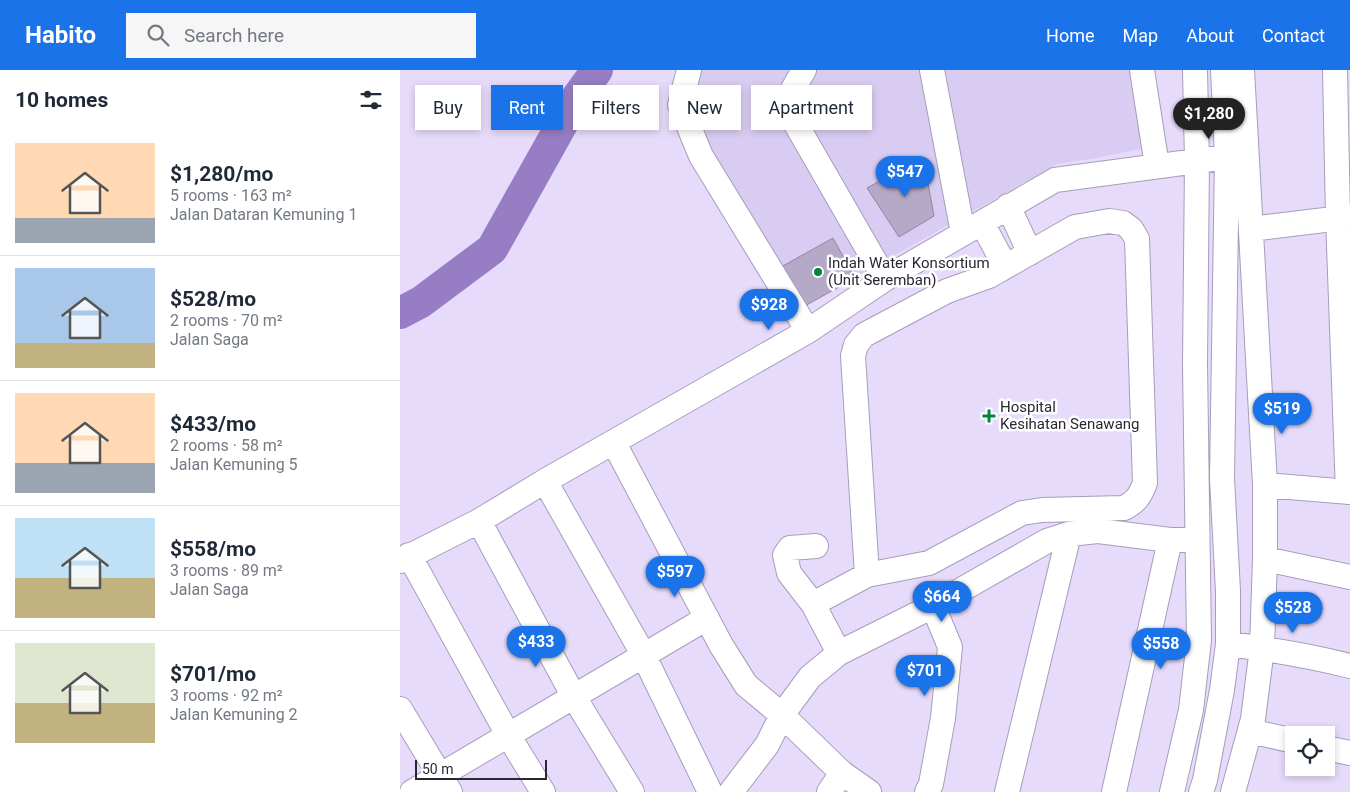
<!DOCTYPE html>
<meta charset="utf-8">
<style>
:root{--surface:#fff;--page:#f6f6f7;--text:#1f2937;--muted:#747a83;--line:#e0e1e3;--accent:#1a73e8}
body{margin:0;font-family:Roboto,sans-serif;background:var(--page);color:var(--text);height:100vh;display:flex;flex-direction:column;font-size:19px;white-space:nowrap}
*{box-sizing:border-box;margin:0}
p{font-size:16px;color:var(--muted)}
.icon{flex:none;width:28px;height:28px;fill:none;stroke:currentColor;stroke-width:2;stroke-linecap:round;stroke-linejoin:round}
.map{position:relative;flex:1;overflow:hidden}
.panel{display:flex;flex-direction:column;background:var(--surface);width:400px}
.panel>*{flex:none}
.hud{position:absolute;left:15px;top:15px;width:475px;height:45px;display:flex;gap:10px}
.buttons{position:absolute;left:885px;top:656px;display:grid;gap:10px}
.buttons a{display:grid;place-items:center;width:50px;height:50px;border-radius:0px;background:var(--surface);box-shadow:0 2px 8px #0003;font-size:25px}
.scale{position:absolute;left:15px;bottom:12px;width:132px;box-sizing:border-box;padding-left:5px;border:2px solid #2b2733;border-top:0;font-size:14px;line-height:18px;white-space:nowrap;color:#2b2733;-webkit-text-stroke:4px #fff;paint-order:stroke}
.price{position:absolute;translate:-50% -42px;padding:0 11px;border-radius:18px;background:var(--accent);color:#fff;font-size:16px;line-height:32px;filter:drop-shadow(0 1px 2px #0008)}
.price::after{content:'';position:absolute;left:50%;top:30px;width:15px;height:11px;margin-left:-8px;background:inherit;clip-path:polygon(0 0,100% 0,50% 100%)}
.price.selected{background:#222;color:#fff}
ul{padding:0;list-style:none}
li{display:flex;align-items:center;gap:15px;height:125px;padding:0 15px}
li+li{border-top:1px solid var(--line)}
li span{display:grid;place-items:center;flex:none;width:140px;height:100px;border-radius:0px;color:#555}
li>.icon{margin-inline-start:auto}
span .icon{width:60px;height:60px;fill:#fffc;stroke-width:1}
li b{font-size:21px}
h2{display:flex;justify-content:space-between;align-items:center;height:60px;padding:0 15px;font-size:21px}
.chip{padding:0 18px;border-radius:0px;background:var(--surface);box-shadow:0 2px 8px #0003;font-size:18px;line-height:45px}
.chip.selected{background:var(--accent);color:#fff}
header{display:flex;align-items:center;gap:30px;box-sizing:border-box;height:70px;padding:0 25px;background:var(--accent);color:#fff}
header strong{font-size:24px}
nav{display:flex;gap:28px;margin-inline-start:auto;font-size:18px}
.search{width:350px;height:45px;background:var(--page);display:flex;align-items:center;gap:12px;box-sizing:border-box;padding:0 18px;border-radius:0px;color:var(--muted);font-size:19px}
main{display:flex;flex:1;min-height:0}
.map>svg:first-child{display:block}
.built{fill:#d9ccf2}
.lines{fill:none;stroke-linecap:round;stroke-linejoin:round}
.river{stroke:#977dc4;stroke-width:32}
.building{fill:#b4aac8;stroke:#9086a3}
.minor-casing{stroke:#a79dbb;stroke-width:26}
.minor{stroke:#fff;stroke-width:24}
.poi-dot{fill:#05833d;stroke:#fff;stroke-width:2}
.labels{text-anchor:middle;stroke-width:5;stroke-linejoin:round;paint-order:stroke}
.poi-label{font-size:15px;fill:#2b2733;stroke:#fff;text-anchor:start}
</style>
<header>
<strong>Habito</strong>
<div class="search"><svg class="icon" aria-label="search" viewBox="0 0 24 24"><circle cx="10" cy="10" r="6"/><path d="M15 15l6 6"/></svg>Search here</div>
<nav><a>Home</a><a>Map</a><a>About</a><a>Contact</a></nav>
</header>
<main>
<section class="panel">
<h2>10 homes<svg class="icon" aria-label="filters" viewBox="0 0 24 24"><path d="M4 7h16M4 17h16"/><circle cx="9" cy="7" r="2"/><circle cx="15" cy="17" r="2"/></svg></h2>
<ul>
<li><span style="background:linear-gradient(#ffd9b3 75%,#9aa5b1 0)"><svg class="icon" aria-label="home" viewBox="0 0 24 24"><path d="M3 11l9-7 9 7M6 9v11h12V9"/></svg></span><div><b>$1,280/mo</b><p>5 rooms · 163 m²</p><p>Jalan Dataran Kemuning 1</p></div></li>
<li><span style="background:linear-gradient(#a9c7e8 75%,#c2b280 0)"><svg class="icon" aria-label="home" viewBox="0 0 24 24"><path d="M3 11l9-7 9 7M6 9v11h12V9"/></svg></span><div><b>$528/mo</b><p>2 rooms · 70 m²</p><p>Jalan Saga</p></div></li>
<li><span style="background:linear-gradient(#ffd9b3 70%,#9aa5b1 0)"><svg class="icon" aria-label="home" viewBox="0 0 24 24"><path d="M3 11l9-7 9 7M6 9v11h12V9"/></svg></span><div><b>$433/mo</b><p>2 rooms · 58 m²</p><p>Jalan Kemuning 5</p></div></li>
<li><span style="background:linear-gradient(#bfe0f5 60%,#c2b280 0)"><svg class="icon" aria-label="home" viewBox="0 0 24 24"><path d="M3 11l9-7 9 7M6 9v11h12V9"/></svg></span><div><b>$558/mo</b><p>3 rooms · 89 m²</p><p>Jalan Saga</p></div></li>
<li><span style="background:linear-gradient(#dfe7d0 60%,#c2b280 0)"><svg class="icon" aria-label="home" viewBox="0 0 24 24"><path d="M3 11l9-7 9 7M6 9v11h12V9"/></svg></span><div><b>$701/mo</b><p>3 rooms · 92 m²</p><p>Jalan Kemuning 2</p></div></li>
</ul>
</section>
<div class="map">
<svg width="950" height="722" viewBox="0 0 950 722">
<rect width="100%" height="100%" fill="#e6dbfb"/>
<path class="built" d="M281 0H755L760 75 697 88 657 94 388 245 269 44 273 15Z"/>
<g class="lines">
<path class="river" d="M0 243 21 232 92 179 176 29 197 0"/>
</g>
<path class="building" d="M523 87 534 146 499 167 467 118Z
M433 168 455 208 403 237 381 197Z"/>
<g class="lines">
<defs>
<path id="minor" d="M289 0 280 35 301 86 408 261
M404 0 390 24 393 49 485 209
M532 0 563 163
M742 0 757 96
M935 0 938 148 948 422
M608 136 630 183
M582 153 605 196
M851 159 950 147
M214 373 321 575 346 615 382 645 442 703 469 722
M145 411 243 584 310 722
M865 415 950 422
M79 451 174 627 232 722
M416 476 390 478 385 485 389 503 413 534 439 583
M9 485 108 665 143 722
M865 489 950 507
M0 491 79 451 145 411 408 261 485 209 655 110 827 87
M413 534 467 505 529 493 622 443 642 440 724 438C736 432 740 426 745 413L737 169 731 159 723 153 709 151 675 157 589 206 547 221 464 265 456 275 453 286 467 505
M828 574C869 579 910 586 950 596
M0 639 50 722
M850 661 894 671
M926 678 950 683
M12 722 307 548
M331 722 367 675 382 645 410 607 439 583 533 536 647 471 669 464 698 461 770 470H797
M429 722 442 703
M527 722 531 714 543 648 550 577 533 536
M607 722 669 464
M714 722 770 470
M772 722 791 640 799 570 795 294 797 91 795 0
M801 722 805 710 822 620 828 574V521L822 408 827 87 823 0
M833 722 853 649 862 578 865 489V415L842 0"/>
</defs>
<use href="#minor" class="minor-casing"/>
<use href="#minor" class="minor"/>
</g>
<g class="poi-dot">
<circle cx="418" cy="202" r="5"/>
<path d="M586.5 338.5h5v5h5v5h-5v5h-5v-5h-5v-5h5z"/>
</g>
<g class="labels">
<g class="poi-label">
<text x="428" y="198">Indah Water Konsortium<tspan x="428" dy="17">(Unit Seremban)</tspan></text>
<text x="600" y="342">Hospital<tspan x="600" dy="17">Kesihatan Senawang</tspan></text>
</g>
</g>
</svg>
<div class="buttons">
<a><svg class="icon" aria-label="locate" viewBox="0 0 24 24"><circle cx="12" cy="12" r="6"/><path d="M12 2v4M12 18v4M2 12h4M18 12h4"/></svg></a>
</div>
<div class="scale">50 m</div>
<b class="price selected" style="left:809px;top:70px">$1,280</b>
<b class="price" style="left:505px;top:128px">$547</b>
<b class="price" style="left:369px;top:261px">$928</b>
<b class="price" style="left:882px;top:365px">$519</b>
<b class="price" style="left:275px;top:528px">$597</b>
<b class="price" style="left:542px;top:553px">$664</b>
<b class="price" style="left:893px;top:564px">$528</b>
<b class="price" style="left:136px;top:598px">$433</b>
<b class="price" style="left:761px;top:600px">$558</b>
<b class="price" style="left:525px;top:627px">$701</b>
<div class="hud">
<a class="chip">Buy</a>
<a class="chip selected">Rent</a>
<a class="chip">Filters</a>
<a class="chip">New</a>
<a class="chip">Apartment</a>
</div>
</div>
</main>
